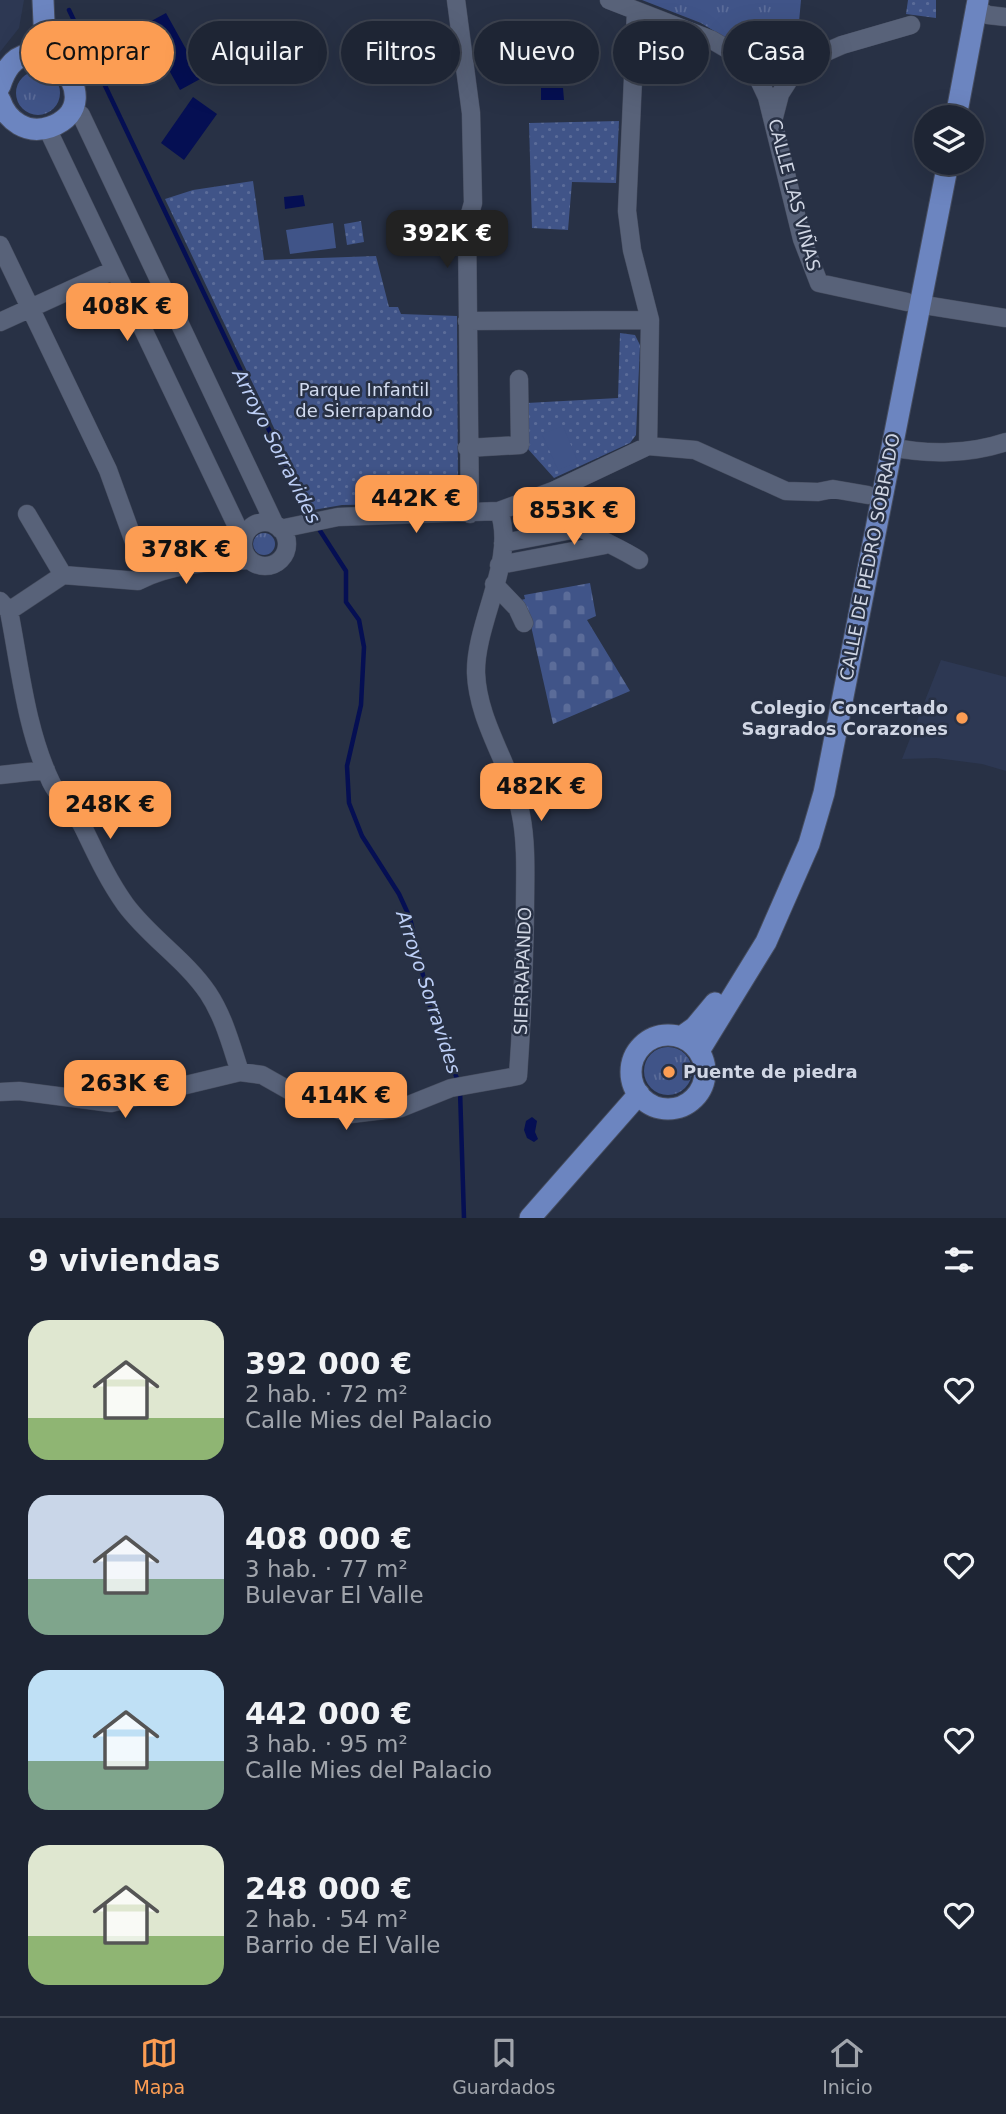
<!DOCTYPE html>
<html lang="es">
<meta charset="utf-8">
<style>
:root{--surface:#1e2534;--page:#2b3140;--text:#f1f3f6;--muted:#a1a5ac;--line:#3c424f;--accent:#fc9d53}
body{margin:0;font-family:"DejaVu Sans",sans-serif;background:var(--page);color:var(--text);height:100vh;display:flex;flex-direction:column;font-size:26px;white-space:nowrap}
*{box-sizing:border-box;margin:0}
p{font-size:23px;color:var(--muted)}
.icon{flex:none;width:38px;height:38px;fill:none;stroke:currentColor;stroke-width:2;stroke-linecap:round;stroke-linejoin:round}
.map{position:relative;height:1218px;overflow:hidden}
.drawer{display:flex;flex-direction:column;background:var(--surface);flex:1}
.drawer>*{flex:none}
.guide{position:absolute;left:21px;top:21px;width:964px;height:63px;display:flex;gap:14px}
.fabs{position:absolute;left:914px;top:105px;display:grid;gap:14px}
.fabs a{display:grid;place-items:center;width:70px;height:70px;border-radius:50%;background:var(--surface);box-shadow:0 7px 28px #0002,0 0 0 2px var(--line);font-size:35px}
.price{position:absolute;translate:-50% -60px;padding:0 16px;border-radius:14px;background:var(--accent);color:#111;font-size:23px;line-height:46px;filter:drop-shadow(0 2px 4px #0008)}
.price::after{content:'';position:absolute;left:50%;top:42px;width:21px;height:16px;margin-left:-10px;background:inherit;clip-path:polygon(0 0,100% 0,50% 100%)}
.price.active{background:#222;color:#fff}
ul{padding:0;list-style:none}
li{display:flex;align-items:center;gap:21px;height:175px;padding:0 28px}
li span{display:grid;place-items:center;flex:none;width:196px;height:140px;border-radius:21px;color:#555}
li>.icon{margin-inline-start:auto}
span .icon{width:84px;height:84px;fill:#fffc;stroke-width:1}
li b{font-size:30px}
h2{display:flex;justify-content:space-between;align-items:center;height:84px;padding:0 28px;font-size:30px}
.pill{padding:0 24px;border-radius:32px;background:var(--surface);box-shadow:0 7px 28px #0002,0 0 0 2px var(--line);font-size:24px;line-height:63px}
.pill.active{background:var(--accent);color:#111}
.tabs{display:flex;justify-content:space-around;align-items:center;height:98px;border-top:2px solid var(--line);background:var(--surface);font-size:19px;color:var(--muted)}
.tabs a{display:grid;justify-items:center;gap:4px}
.tabs .active{color:var(--accent)}
.map>svg:first-child{display:block}
.built{fill:#2d3853}
.grass{fill:url(#grass-tufts)}
.cemetery{fill:url(#cemetery-stones)}
.park{fill:url(#park-dots)}
.garden{fill:#405488}
.water{fill:#050f53}
.lines{fill:none;stroke-linecap:round;stroke-linejoin:round}
.stream{stroke:#050f53;stroke-width:4.5}
.minor-casing{stroke:#464d5f;stroke-width:19}
.major-casing{stroke:#464d5f;stroke-width:23}
.minor{stroke:#586279;stroke-width:18}
.major{stroke:#6c85c0;stroke-width:21}
.poi-dot{fill:#fc9d53;stroke:#283145;stroke-width:2.5}
.labels{text-anchor:middle;stroke-width:5;stroke-linejoin:round;paint-order:stroke}
.street-label{font-size:18px;fill:#d0d6e4;stroke:#283145}
.park-label{font-size:18px;fill:#d1daef;stroke:#283145}
.poi-label{font-size:18px;font-weight:bold;fill:#d0d6e4;stroke:#283145;text-anchor:end}
.water-label{font-size:19px;font-style:italic;fill:#bdcff7;stroke:#283145}
</style>
<div class="map">
<svg width="1006" height="1218" viewBox="0 0 1006 1218">
<defs>
<pattern id="grass-tufts" width="24" height="20" patternUnits="userSpaceOnUse" patternTransform="scale(1.75)"><rect width="24" height="20" fill="#405488"/><path d="M3 7l-1-3M5 7V3M7 7l1-3M15 17l-1-3M17 17v-4M19 17l1-3" fill="none" stroke="#5b6c99"/></pattern>
<pattern id="cemetery-stones" width="16" height="16" patternUnits="userSpaceOnUse" patternTransform="scale(1.75)"><rect width="16" height="16" fill="#405488"/><path d="M2 7V4a2 2 0 0 1 4 0v3zM10 15v-3a2 2 0 0 1 4 0v3z" fill="#5b6c99"/></pattern>
<pattern id="park-dots" width="8" height="8" patternUnits="userSpaceOnUse" patternTransform="scale(1.75)"><rect width="8" height="8" fill="#405488"/><path d="M2 2h.1M6 6h.1" fill="none" stroke="#5b6c99" stroke-width="1.8" stroke-linecap="round"/></pattern>
</defs>
<rect width="100%" height="100%" fill="#283145"/>
<path class="built" d="M0 0H24L19 28 0 52Z
M941 660 1006 677V771L982 764 936 758 902 759Z"/>
<path class="grass" d="M642 0H801L797 44 778 46 779 63 747 51 701 23Z
M16 93a22 22 0 1 1 44 0a22 22 0 1 1-44 0Z
M253 544a11 11 0 1 1 22 0a11 11 0 1 1-22 0Z
M644 1071a24 24 0 1 1 48 0a24 24 0 1 1-48 0Z"/>
<path class="cemetery" d="M590 583 596 616 587 620 630 691 553 724 527 608 521 600 525 599 524 595Z"/>
<path class="park" d="M908 0H936V18L906 14Z
M619 121 616 183 572 182 568 230 532 228 529 123Z
M253 181 264 260 376 256 389 307H398L401 314 457 316 458 498 453 503 342 505 313 510 165 199 193 190Z
M361 221 364 242 347 245 344 224Z
M620 333 635 335 640 345 636 435 630 443 554 478 528 449 527 403 618 398Z"/>
<path class="garden" d="M647 46 693 48 692 70 646 68Z
M333 223 336 248 290 254 286 230Z
M563 426 578 462 558 470 542 434Z"/>
<path class="water" d="M166 13 202 78 180 90 144 25Z
M541 88H563L564 100H541Z
M193 97 217 114 184 160 161 143Z
M303 195 305 206 285 209 284 197Z
M532 1117 537 1121 535 1132 538 1139 534 1142 527 1138 524 1130 526 1121Z"/>
<g class="lines">
<path class="stream" d="M69 10 310 516
M317 526 346 571V602L359 620 364 647 361 705 347 766 349 803 362 836 399 894 410 918 432 1015 458 1081
M460 1090 464 1218"/>
<defs>
<path id="minor" d="M456 0 471 113 473 203 467 224 470 514
M609 0 712 40 751 63 771 65 799 64 842 45 911 25
M975 8 988 15 1006 17
M636 12 627 211 632 250 650 320 648 446
M751 63 767 97 802 239 819 283 907 302
M71 109 81 115 275 525
M774 117 780 94 799 64
M47 128 243 539
M0 245 108 470 146 575
M918 304 1006 318
M467 321 650 320
M0 322 114 270
M891 447C928 455 970 454 1006 442
M467 448 520 445 519 379
M553 491C573 535 603 537 639 560
M27 514 63 575
M243 544a22 22 0 1 1 44 0a22 22 0 1 1-44 0Z
M280 529 338 517 499 511 553 491 648 446 695 450 786 491 818 492 833 489 868 495
M503 543 582 528
M499 565 605 545
M494 584 517 608 524 623
M0 601 9 611C20 667 26 730 51 782 59 799 76 811 84 829 97 856 108 880 125 904 149 937 185 959 208 993 224 1017 231 1045 240 1072
M9 611 63 575 138 581C169 564 214 561 250 560
M0 775 46 770
M0 1092 19 1091 111 1103 240 1072 262 1075 299 1096 351 1114 401 1108 451 1088 518 1076C522 1021 524 966 525 911 525 879 527 845 521 815 512 766 478 724 476 673 475 622 517 559 499 511"/>
<path id="major" d="M43 0 44 23 56 60
M0 86C25 4 120 102 50 127 27 135 7 121 0 100
M956 117 978 0
M631 1072a37 37 0 1 1 74 0a37 37 0 1 1-74 0Z
M681 1037 695 1027 715 1003
M699 1051 766 942 809 844 824 793 948 163
M530 1218 639 1094"/>
</defs>
<use href="#minor" class="minor-casing"/>
<use href="#major" class="major-casing"/>
<use href="#minor" class="minor"/>
<use href="#major" class="major"/>
</g>
<g class="poi-dot">
<circle cx="962" cy="718" r="7"/>
<circle cx="669" cy="1072" r="7"/>
</g>
<g class="labels">
<g class="street-label">
<text transform="translate(794 195) rotate(75)" y="6">CALLE LAS VIÑAS</text>
<text transform="translate(870 557) rotate(-79)" y="6">CALLE DE PEDRO SOBRADO</text>
<text transform="translate(523 971) rotate(-88)" y="6">SIERRAPANDO</text>
</g>
<g class="park-label">
<text x="364" y="396">Parque Infantil<tspan x="364" dy="21">de Sierrapando</tspan></text>
</g>
<g class="poi-label">
<text x="948" y="714">Colegio Concertado<tspan x="948" dy="21">Sagrados Corazones</tspan></text>
<text x="683" y="1078" text-anchor="start">Puente de piedra</text>
</g>
<g class="water-label">
<text transform="translate(277 446) rotate(63)" y="7">Arroyo Sorravides</text>
<text transform="translate(429 992) rotate(72)" y="7">Arroyo Sorravides</text>
</g>
</g>
</svg>
<div class="fabs">
<a><svg class="icon" aria-label="layers" viewBox="0 0 24 24"><path d="M12 4l9 5-9 5-9-5zM3 14l9 5 9-5"/></svg></a>
</div>
<b class="price active" style="left:447px;top:270px">392K €</b>
<b class="price" style="left:127px;top:343px">408K €</b>
<b class="price" style="left:416px;top:535px">442K €</b>
<b class="price" style="left:574px;top:547px">853K €</b>
<b class="price" style="left:186px;top:586px">378K €</b>
<b class="price" style="left:541px;top:823px">482K €</b>
<b class="price" style="left:110px;top:841px">248K €</b>
<b class="price" style="left:125px;top:1120px">263K €</b>
<b class="price" style="left:346px;top:1132px">414K €</b>
<div class="guide">
<a class="pill active">Comprar</a>
<a class="pill">Alquilar</a>
<a class="pill">Filtros</a>
<a class="pill">Nuevo</a>
<a class="pill">Piso</a>
<a class="pill">Casa</a>
</div>
</div>
<section class="drawer">
<h2>9 viviendas<svg class="icon" aria-label="filters" viewBox="0 0 24 24"><path d="M4 7h16M4 17h16"/><circle cx="9" cy="7" r="2"/><circle cx="15" cy="17" r="2"/></svg></h2>
<ul>
<li><span style="background:linear-gradient(#dfe7d0 70%,#8fb573 0)"><svg class="icon" aria-label="home" viewBox="0 0 24 24"><path d="M3 11l9-7 9 7M6 9v11h12V9"/></svg></span><div><b>392 000 €</b><p>2 hab. · 72 m²</p><p>Calle Mies del Palacio</p></div><svg class="icon" aria-label="heart" viewBox="0 0 24 24"><path d="M12 20l-8-8c-3-5 5-10 8-4 3-6 11-1 8 4z"/></svg></li>
<li><span style="background:linear-gradient(#c9d6e8 60%,#7fa58c 0)"><svg class="icon" aria-label="home" viewBox="0 0 24 24"><path d="M3 11l9-7 9 7M6 9v11h12V9"/></svg></span><div><b>408 000 €</b><p>3 hab. · 77 m²</p><p>Bulevar El Valle</p></div><svg class="icon" aria-label="heart" viewBox="0 0 24 24"><path d="M12 20l-8-8c-3-5 5-10 8-4 3-6 11-1 8 4z"/></svg></li>
<li><span style="background:linear-gradient(#bfe0f5 65%,#7fa58c 0)"><svg class="icon" aria-label="home" viewBox="0 0 24 24"><path d="M3 11l9-7 9 7M6 9v11h12V9"/></svg></span><div><b>442 000 €</b><p>3 hab. · 95 m²</p><p>Calle Mies del Palacio</p></div><svg class="icon" aria-label="heart" viewBox="0 0 24 24"><path d="M12 20l-8-8c-3-5 5-10 8-4 3-6 11-1 8 4z"/></svg></li>
<li><span style="background:linear-gradient(#dfe7d0 65%,#8fb573 0)"><svg class="icon" aria-label="home" viewBox="0 0 24 24"><path d="M3 11l9-7 9 7M6 9v11h12V9"/></svg></span><div><b>248 000 €</b><p>2 hab. · 54 m²</p><p>Barrio de El Valle</p></div><svg class="icon" aria-label="heart" viewBox="0 0 24 24"><path d="M12 20l-8-8c-3-5 5-10 8-4 3-6 11-1 8 4z"/></svg></li>
</ul>
</section>
<nav class="tabs">
<a class="active"><svg class="icon" aria-label="map" viewBox="0 0 24 24"><path d="M3 6l6-2 6 2 6-2v14l-6 2-6-2-6 2zM9 4v14M15 6v14"/></svg>Mapa</a>
<a><svg class="icon" aria-label="saved" viewBox="0 0 24 24"><path d="M7 4h10v16l-5-4-5 4z"/></svg>Guardados</a>
<a><svg class="icon" aria-label="home" viewBox="0 0 24 24"><path d="M3 11l9-7 9 7M6 9v11h12V9"/></svg>Inicio</a>
</nav>
